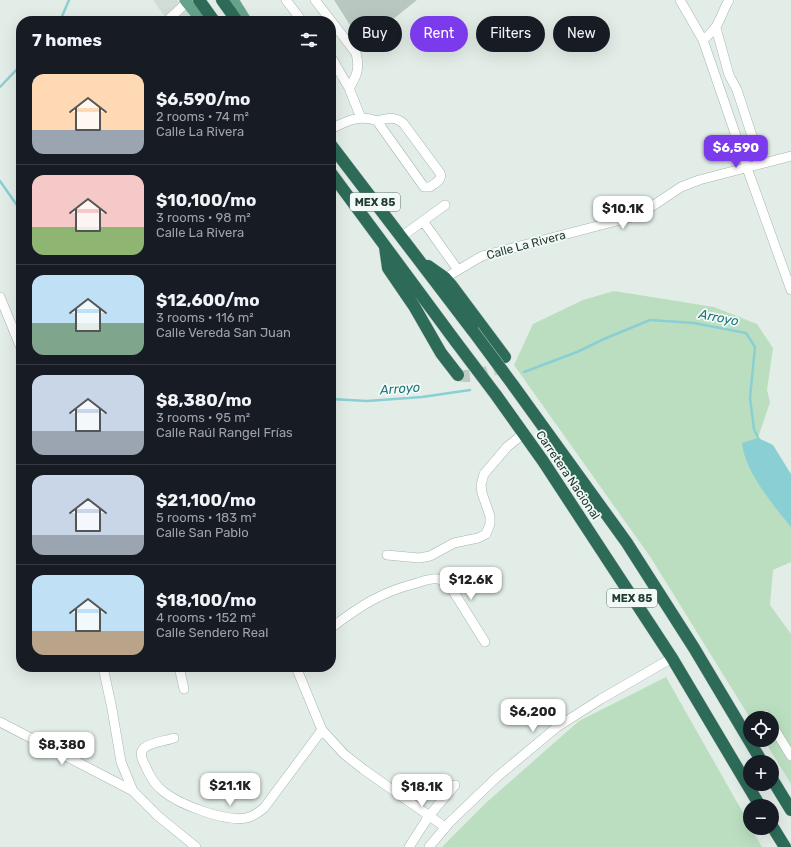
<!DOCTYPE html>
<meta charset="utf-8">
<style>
:root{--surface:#171b24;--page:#242831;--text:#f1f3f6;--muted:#9ea1a6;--line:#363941;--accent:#7c3aed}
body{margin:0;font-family:Rubik,sans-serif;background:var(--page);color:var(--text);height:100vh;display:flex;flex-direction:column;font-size:15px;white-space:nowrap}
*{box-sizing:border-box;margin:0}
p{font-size:13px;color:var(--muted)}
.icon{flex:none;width:22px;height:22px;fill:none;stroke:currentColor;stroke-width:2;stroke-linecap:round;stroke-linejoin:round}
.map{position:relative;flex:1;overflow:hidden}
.panel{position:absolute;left:16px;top:16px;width:320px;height:656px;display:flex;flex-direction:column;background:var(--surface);border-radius:16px;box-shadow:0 4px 16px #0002}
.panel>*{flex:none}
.banner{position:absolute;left:348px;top:16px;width:380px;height:36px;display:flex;gap:8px}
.tools{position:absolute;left:743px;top:711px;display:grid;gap:8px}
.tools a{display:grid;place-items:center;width:36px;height:36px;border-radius:50%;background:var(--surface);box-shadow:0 4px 16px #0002;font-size:20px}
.price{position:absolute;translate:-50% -34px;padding:0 9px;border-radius:8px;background:#fff;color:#222;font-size:13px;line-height:26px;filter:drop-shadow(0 1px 2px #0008)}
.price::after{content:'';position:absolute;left:50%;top:24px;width:12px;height:9px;margin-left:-6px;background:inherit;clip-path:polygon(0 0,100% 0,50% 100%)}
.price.current{background:var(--accent);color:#fff}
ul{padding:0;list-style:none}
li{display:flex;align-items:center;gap:12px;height:100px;padding:0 16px}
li+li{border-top:1px solid var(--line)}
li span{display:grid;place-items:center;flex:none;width:112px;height:80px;border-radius:12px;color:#555}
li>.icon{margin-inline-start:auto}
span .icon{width:48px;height:48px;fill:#fffc;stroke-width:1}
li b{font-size:17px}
h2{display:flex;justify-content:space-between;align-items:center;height:48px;padding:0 16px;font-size:17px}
.chip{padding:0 14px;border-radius:18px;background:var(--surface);box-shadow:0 4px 16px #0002;font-size:14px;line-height:36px}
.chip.current{background:var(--accent);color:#fff}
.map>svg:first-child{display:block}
.built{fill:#d1ddd6}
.green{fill:#bbdec1}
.water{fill:#8acfd3}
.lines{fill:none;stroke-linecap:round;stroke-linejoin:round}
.stream{stroke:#8acfd3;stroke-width:2.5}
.building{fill:#b8c8c0}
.highway-tunnel{stroke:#bccac3;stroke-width:12;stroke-dasharray:12 6;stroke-linecap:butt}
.minor-casing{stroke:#a5b5ae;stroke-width:10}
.major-casing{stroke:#c1c9c6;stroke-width:12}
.highway-casing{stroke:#c1c9c6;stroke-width:13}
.minor{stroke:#fff;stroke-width:9}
.major{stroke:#66a38d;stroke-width:11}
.highway{stroke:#2d6b58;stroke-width:12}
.highway-bridge-casing{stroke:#c1c9c6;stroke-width:13;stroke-linecap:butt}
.highway-bridge{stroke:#2d6b58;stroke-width:12}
.labels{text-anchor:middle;stroke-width:3.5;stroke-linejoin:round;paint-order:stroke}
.shield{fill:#f3f9f6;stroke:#61766e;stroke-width:1}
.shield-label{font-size:11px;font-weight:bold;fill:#223e34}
.street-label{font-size:12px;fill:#223e34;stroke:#f3f9f6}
.water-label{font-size:13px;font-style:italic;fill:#1b767c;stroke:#f3f9f6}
</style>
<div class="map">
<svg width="791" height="847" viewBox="0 0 791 847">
<rect width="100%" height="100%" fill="#e3ede7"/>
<path class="built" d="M153 0H177L194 21H168Z"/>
<path class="green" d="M614 291 714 307 757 324 773 348 767 390 770 402 758 438 791 527V562L773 570 770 605 791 634V784L764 740H772V718H750L651 558 514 365 533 324 583 300Z
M666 677 750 825V828H751L762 847H442L488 801 579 721Z"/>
<path class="water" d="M758 438 773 445 791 474V527C773 505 745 472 742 443Z"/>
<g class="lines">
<path class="stream" d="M60 21 69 0
M0 87 21 65
M0 181 21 211
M524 372 577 352 604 339 650 320 694 323 746 333 755 347 750 398 754 429 759 440
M331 399 367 401 422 397 470 390"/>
</g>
<path class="building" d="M334 0H417L362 44Z"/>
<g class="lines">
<path class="highway-tunnel" d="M458 375C468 379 497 371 505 363V357"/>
<defs>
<path id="minor" d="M286 0 302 21
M315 0 356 53C360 68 357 76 349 88
M680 0 703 40 747 168 791 290
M167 21 187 2
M716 28 729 75 737 90 756 148 758 165
M703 40C722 24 718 19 729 0
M331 57 349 88 361 118
M331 129C346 121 361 114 377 121L424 187H430C435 183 443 180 440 173L403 123C394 116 388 118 377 121
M423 221 458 270
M401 237 445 205
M445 278 482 256 632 217 648 209 681 187 699 180 791 156
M0 297 21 348
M387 555 419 558 430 556 454 543 478 538 486 534 490 524V516L482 493 481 485 484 474 507 447 523 434
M331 628C360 606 381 592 417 583 430 579 440 575 450 586L485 642
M103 667 112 709 121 762 133 791 158 816 196 847
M179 667 184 689
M296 667 322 730 344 754 363 769 445 827
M765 715 767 718
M0 722 133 791
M772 725 791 756
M174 738C165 741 151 742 144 748 139 753 142 760 145 765 149 775 156 786 164 792 181 805 225 822 246 818 253 817 259 812 264 808L322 730
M409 847 429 816 455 785
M429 847 449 823 497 777 557 727 601 699 672 658"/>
<path id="major" d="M185 0 202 21
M233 0 246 21"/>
<path id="highway" d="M199 0 214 21
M222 0 237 21
M331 145 473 331
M331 173 456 342
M385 247 388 268 414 306 441 353 458 375
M428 266 445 278 452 286 505 357
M513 385 627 543 694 648 762 762
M496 395 543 461 672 658 760 806
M772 779 791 810
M772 826 785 847"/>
</defs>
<use href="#minor" class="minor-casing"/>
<use href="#major" class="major-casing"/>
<use href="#highway" class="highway-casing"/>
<use href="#minor" class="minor"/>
<use href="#major" class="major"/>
<use href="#highway" class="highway"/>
<defs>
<path id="highway-bridge" d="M473 331 513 385
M456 342 496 395"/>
</defs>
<use href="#highway-bridge" class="highway-bridge-casing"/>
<use href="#highway-bridge" class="highway-bridge"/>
</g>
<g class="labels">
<g class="shield">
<rect x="350" y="193" width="50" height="18" rx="3"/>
<rect x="607" y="589" width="50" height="18" rx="3"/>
</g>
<g class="shield-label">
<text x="375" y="206">MEX 85</text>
<text x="632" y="602">MEX 85</text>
</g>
<g class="street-label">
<text transform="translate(526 245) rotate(-15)" y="4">Calle La Rivera</text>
<text transform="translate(568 475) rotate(56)" y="4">Carretera Nacional</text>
</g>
<g class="water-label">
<text transform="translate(719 317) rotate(11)" y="5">Arroyo</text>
<text transform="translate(400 388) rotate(-4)" y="5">Arroyo</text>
</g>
</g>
</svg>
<div class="tools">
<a><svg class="icon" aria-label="locate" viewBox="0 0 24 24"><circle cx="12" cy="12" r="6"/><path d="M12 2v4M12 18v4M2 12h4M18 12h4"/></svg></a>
<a>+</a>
<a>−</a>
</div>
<b class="price current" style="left:736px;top:169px">$6,590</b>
<b class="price" style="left:623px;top:230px">$10.1K</b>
<b class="price" style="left:471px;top:601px">$12.6K</b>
<b class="price" style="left:533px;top:733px">$6,200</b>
<b class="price" style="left:62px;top:766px">$8,380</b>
<b class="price" style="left:230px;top:807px">$21.1K</b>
<b class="price" style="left:422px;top:808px">$18.1K</b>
<div class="banner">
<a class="chip">Buy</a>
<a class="chip current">Rent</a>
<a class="chip">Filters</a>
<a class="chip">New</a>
</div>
<section class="panel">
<h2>7 homes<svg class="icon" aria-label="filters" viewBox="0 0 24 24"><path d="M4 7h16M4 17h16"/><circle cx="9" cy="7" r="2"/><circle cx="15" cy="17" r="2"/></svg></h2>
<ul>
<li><span style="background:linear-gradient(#ffd9b3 70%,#9aa5b1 0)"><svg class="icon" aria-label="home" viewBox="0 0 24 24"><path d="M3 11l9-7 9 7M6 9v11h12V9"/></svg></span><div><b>$6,590/mo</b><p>2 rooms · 74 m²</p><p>Calle La Rivera</p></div></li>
<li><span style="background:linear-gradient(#f6c9c9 65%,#8fb573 0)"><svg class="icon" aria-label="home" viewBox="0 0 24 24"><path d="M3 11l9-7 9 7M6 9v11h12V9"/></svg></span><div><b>$10,100/mo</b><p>3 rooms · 98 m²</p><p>Calle La Rivera</p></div></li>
<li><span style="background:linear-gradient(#bfe0f5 60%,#7fa58c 0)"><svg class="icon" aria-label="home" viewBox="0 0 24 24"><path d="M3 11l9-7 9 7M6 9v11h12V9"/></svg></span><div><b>$12,600/mo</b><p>3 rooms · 116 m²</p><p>Calle Vereda San Juan</p></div></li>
<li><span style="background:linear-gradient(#c9d6e8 70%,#9aa5b1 0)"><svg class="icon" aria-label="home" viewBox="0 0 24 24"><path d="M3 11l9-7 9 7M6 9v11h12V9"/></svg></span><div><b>$8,380/mo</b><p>3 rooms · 95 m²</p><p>Calle Raúl Rangel Frías</p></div></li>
<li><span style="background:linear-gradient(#c9d6e8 75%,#9aa5b1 0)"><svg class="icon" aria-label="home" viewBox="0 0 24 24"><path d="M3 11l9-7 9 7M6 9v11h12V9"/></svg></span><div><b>$21,100/mo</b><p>5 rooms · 183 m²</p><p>Calle San Pablo</p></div></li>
<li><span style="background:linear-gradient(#bfe0f5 70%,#b9a48a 0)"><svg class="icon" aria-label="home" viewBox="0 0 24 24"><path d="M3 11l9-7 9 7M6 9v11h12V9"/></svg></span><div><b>$18,100/mo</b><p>4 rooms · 152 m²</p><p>Calle Sendero Real</p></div></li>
</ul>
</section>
</div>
